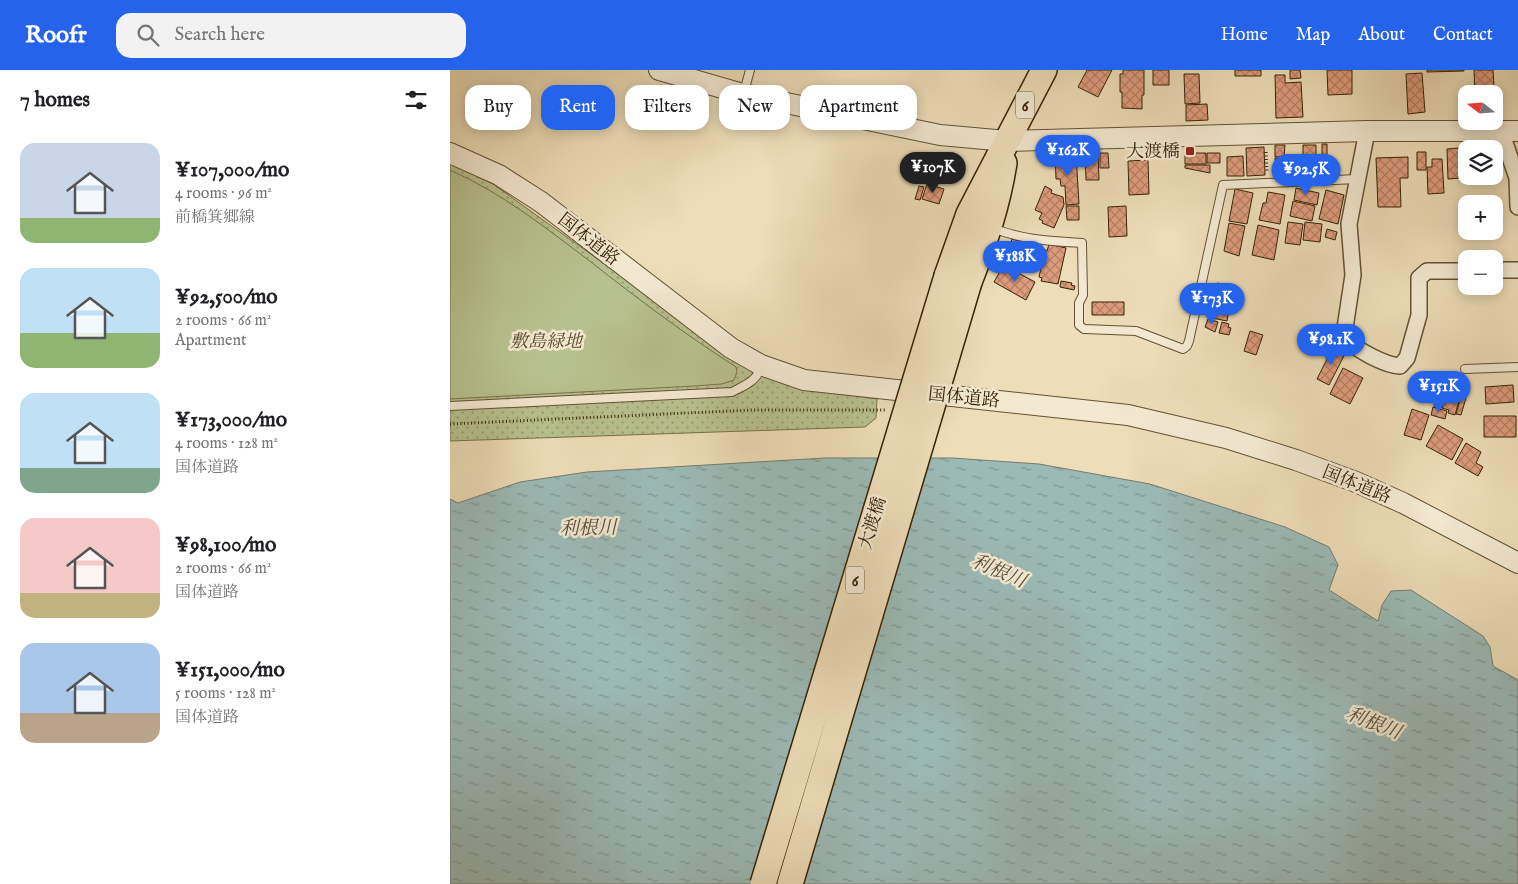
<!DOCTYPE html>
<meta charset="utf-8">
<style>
:root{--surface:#fff;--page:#f2f2f2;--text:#202124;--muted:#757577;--accent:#2563eb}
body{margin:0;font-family:"IM FELL English","Noto Serif JP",serif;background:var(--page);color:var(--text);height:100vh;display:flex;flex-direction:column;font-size:19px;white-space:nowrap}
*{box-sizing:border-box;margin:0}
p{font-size:16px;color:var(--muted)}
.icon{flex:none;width:28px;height:28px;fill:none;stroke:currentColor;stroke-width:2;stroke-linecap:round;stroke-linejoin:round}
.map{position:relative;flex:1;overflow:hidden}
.sheet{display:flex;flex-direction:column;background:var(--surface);width:450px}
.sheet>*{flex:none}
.top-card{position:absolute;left:15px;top:15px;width:475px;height:45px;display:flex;gap:10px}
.needle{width:32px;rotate:287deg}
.buttons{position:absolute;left:1008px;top:15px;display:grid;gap:10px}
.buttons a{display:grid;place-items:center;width:45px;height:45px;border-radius:10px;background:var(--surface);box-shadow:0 2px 12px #0003;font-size:25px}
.price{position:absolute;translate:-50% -42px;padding:0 11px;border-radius:18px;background:var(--accent);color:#fff;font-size:16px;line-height:32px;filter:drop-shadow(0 1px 2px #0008)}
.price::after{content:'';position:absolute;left:50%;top:30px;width:15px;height:11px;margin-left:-8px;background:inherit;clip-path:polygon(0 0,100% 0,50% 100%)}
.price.current{background:#222;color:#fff}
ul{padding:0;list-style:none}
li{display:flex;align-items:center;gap:15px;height:125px;padding:0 20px}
li span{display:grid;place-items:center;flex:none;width:140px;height:100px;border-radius:15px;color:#555}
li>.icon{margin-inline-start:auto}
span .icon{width:60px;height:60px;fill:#fffc;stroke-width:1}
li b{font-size:21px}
h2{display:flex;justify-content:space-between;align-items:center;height:60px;padding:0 20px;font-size:21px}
.chip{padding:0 18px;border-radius:15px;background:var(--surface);box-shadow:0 2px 12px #0003;font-size:18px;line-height:45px}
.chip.current{background:var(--accent);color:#fff}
header{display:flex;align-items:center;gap:30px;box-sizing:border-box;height:70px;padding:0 25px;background:var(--accent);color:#fff}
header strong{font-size:24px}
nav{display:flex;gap:28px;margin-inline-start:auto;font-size:18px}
.search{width:350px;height:45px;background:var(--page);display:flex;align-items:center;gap:12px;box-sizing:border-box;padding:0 18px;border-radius:15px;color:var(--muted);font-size:19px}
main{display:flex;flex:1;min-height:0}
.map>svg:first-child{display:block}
.park{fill:url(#park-dots);stroke:#76724b}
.pitch{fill:#b7c18f;stroke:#76724b}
.water{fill:url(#water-ripples);stroke:#737d70}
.building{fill:url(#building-cross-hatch);stroke:#362207}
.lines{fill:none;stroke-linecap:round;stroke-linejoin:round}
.service-casing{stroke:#645133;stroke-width:10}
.minor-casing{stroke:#645133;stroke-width:18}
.tertiary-casing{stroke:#645133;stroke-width:22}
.primary-casing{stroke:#362207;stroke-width:28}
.path{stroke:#362207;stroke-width:3;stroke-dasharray:1 2.5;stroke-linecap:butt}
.service{stroke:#f3e9d1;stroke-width:8}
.minor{stroke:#f3e9d1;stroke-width:15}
.tertiary{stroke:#f3e9d1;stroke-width:20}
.primary{stroke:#edddb8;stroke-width:25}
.primary-bridge-casing{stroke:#362207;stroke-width:28;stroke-linecap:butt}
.primary-bridge{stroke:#edddb8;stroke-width:25}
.poi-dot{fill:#8f2418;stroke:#f3e9d1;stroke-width:2}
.labels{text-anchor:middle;stroke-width:5;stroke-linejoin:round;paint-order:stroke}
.shield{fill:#f3e9d1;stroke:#6f5e44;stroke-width:1}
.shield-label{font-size:16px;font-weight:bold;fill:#362207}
.poi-label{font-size:18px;fill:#362207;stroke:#f3e9d1;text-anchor:end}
.street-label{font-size:18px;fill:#362207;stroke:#f3e9d1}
.park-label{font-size:18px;font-style:italic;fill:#564a29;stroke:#f3e9d1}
.water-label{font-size:19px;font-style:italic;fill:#54503c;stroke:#f3e9d1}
</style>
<header>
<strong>Roofr</strong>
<div class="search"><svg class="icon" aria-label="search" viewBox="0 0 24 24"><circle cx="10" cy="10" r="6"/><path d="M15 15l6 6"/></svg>Search here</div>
<nav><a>Home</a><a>Map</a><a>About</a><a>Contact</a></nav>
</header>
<main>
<section class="sheet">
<h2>7 homes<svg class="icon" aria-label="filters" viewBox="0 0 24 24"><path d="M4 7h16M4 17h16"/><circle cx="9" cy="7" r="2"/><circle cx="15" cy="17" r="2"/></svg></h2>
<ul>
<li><span style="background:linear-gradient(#c9d6e8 75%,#8fb573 0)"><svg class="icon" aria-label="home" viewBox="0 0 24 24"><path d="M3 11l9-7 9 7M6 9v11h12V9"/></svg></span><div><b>¥107,000/mo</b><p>4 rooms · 96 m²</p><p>前橋箕郷線</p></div></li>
<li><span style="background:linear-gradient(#bfe0f5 65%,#8fb573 0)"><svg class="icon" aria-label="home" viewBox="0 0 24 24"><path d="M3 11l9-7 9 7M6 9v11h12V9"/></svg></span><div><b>¥92,500/mo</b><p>2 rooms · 66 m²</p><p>Apartment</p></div></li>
<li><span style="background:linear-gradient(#bfe0f5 75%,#7fa58c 0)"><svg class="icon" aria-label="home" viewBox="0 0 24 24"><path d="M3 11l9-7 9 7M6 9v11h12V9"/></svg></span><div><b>¥173,000/mo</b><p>4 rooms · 128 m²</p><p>国体道路</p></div></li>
<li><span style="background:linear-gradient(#f6c9c9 75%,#c2b280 0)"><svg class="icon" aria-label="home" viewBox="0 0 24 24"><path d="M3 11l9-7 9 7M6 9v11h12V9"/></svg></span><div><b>¥98,100/mo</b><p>2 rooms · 66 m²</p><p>国体道路</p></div></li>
<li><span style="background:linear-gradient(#a9c7e8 70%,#b9a48a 0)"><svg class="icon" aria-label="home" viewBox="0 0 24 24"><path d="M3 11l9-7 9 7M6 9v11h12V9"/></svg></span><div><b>¥151,000/mo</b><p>5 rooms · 128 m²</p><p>国体道路</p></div></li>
</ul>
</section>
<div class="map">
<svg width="1068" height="814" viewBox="0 0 1068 814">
<defs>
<pattern id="park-dots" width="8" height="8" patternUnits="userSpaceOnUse" patternTransform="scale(1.25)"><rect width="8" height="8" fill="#b7c18f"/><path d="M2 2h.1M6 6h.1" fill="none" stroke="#969c73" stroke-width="1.8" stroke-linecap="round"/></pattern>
<pattern id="water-ripples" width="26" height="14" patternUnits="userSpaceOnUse" patternTransform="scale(1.25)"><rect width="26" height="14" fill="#9bbab6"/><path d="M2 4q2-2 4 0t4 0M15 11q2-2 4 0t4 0" fill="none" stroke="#7f9792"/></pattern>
<pattern id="building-cross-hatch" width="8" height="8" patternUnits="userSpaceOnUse" patternTransform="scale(1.25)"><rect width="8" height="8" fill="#de9c7e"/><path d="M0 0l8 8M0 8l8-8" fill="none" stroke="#b57f65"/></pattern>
</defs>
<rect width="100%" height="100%" fill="#edddb8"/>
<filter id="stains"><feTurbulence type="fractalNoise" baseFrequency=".004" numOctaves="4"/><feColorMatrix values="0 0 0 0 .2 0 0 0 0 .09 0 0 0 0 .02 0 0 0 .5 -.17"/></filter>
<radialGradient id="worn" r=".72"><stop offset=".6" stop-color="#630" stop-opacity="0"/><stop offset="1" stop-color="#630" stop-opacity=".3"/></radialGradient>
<path class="park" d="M0 93 43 114 302 300 335 314 427 329 426 348 415 357 0 371Z"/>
<path class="pitch" d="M0 100C52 123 96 158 141 192 188 229 236 265 286 297L287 302 284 310 272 314 244 316 0 329Z"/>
<path class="water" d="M375 388H502L589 394 700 414 835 457 879 477 888 495 879 520 928 551 932 535 941 521 961 520 1033 566 1040 577 1043 596 1068 610V814H0V429L8 433 70 412 137 402Z"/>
<path class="building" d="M637 0H662L648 27 628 17Z
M673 0H694V25H692V39L672 38V22H670V4H673Z
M703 0H719V15H703Z
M785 0H811V6H785Z
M840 0H850L851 8 840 9Z
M877 0H902V24L878 25Z
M977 0H1014V1L977 2Z
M1024 0H1043L1045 32H1044V24H1025Z
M972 3 975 42 958 44 956 4Z
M734 4H749L750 33 735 34Z
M825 5H835V13L851 12 853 47 826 48Z
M757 34 758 50 736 51V35Z
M872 74H877V86H872Z
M825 75H835L834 87H825Z
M853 75H866V88H875V105H853Z
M814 77 815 105 797 106 796 78Z
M1022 77V79H1016V106L1023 107 998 109 997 79Z
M648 82 649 110H636L635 83Z
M967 82H976V100H967Z
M650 83H658L659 98H650Z
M735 83H756V94H735Z
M757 83H770V93H757Z
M626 84 629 134 616 135 615 116H611L610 109H606L605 85Z
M793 86 794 106H777V87Z
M958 87V108H950L951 137H928L926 88Z
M825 88 843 89V90H846V100H843V105H830V102H826Z
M982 89H992L994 123 978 124 977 97H982Z
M698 90 699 124 679 125 678 91Z
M735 95H760V103L735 98Z
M477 114 494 119 489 134 472 129Z
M469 116 474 117 470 130 465 129Z
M595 116 602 120 601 123 613 127 614 135 604 158 592 153 593 151 589 149 592 143 585 140Z
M846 118 869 123 867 135 844 130Z
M785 119 803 123 797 154 779 151Z
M876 120 894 125 888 154 869 149Z
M818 122 835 125 830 154 809 150 813 133H816Z
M843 131 865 136 862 151 840 146Z
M616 136H629V150H617Z
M676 136 677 166 659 167 658 137Z
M838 152 853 154 850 175 835 173Z
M855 152 872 154 870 172 853 170Z
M779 153 795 156 789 186 774 181Z
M808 155 829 160 824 190 802 185Z
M877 159 887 162 885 170 875 167Z
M562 169 583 175 574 200 554 193Z
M599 174 616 178 608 214 591 211 592 208 589 207 595 180 597 181Z
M552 198 558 201 559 198 585 212 576 230 544 212Z
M611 211 622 213 621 215 625 216 624 220 610 217Z
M767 213 783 216 777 251 757 247 760 234H763Z
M642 232H674V245H642Z
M758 249 768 252 765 262 755 257Z
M772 252 779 254 778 257 781 258 779 265 769 263Z
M800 261 813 265 806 285 794 281Z
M883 277 895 284 879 315 867 309Z
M893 298 913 308 900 334 880 324Z
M993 307 999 309 990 338 984 336Z
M1006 314 1012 316V324L997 319 998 315 1005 317Z
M1063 315 1064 332 1036 334 1035 317Z
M997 320 1011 324 1005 345 998 343 999 340 992 338Z
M1011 327 1016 328 1011 345 1006 344Z
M983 337 997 341 995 349 981 345Z
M962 339 979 345 971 370 954 365Z
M1034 346H1066V367H1034Z
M988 355 1013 369 1002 390 976 376Z
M1016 373 1031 382 1026 393 1033 397 1028 406 1005 393Z"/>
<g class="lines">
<defs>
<path id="service" d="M294 22 300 0
M543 158C571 170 602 171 632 173L633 225 629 233V255L634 259 686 261 733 279 737 276 739 271 773 115 907 109
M1015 299 1068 297
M0 336 282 322C295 315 306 312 311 297"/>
<path id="minor" d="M917 61 899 154 903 205 895 258 896 269C907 280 934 295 950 296L957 288 969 245V208L977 201H1016
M1051 61 1067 108 1068 137
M1044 200H1068"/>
<path id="tertiary" d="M209 0 293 24 490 65 557 71 917 61H1068
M0 83 49 105 91 132 281 278 311 295 354 310 678 345 776 368 846 390 906 412 953 433 1068 493"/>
<path id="primary" d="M497 206 519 144 594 0
M519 212C535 171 547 137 554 93"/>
</defs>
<use href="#service" class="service-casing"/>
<use href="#minor" class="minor-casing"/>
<use href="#tertiary" class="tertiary-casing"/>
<use href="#primary" class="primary-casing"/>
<path class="path" d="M816 82 817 101
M0 354 301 340H435"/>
<use href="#service" class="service"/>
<use href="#minor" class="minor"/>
<use href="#tertiary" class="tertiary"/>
<use href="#primary" class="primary"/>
<defs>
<path id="primary-bridge" d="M313 814 497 206
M340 814 519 212"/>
</defs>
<use href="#primary-bridge" class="primary-bridge-casing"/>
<use href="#primary-bridge" class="primary-bridge"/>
</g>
<rect class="poi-dot" x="735" y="76" width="10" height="10" rx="2.5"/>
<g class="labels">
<g class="shield">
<rect x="566" y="21.5" width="18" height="27" rx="4"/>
<rect x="396" y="496.5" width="18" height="27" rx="4"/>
</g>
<g class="shield-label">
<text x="575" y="41">6</text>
<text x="405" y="516">6</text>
</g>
<g class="poi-label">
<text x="730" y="87">大渡橋</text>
</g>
<g class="street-label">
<text transform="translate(139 169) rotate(38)" y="6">国体道路</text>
<text transform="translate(514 327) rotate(6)" y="6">国体道路</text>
<text transform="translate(907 414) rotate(22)" y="6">国体道路</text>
<text transform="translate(422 453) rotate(-73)" y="6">大渡橋</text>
</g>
<g class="park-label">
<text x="96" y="277">敷島緑地</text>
</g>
<g class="water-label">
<text transform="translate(138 457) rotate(-1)" y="7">利根川</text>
<text transform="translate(549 500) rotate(23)" y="7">利根川</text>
<text transform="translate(924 652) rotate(21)" y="7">利根川</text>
</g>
</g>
<rect width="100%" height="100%" filter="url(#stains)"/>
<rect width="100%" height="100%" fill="url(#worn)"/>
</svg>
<div class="buttons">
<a><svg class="needle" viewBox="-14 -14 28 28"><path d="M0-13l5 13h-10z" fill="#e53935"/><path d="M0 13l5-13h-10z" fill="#757577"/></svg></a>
<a><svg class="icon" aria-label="layers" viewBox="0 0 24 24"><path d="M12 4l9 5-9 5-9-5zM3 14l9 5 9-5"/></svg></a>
<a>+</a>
<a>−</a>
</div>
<b class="price" style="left:618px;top:107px">¥162K</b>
<b class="price current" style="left:483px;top:124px">¥107K</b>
<b class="price" style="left:856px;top:126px">¥92.5K</b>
<b class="price" style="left:565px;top:213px">¥188K</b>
<b class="price" style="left:762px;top:255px">¥173K</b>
<b class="price" style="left:881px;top:296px">¥98.1K</b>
<b class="price" style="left:989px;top:343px">¥151K</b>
<div class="top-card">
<a class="chip">Buy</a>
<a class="chip current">Rent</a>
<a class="chip">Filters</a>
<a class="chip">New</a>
<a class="chip">Apartment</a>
</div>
</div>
</main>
